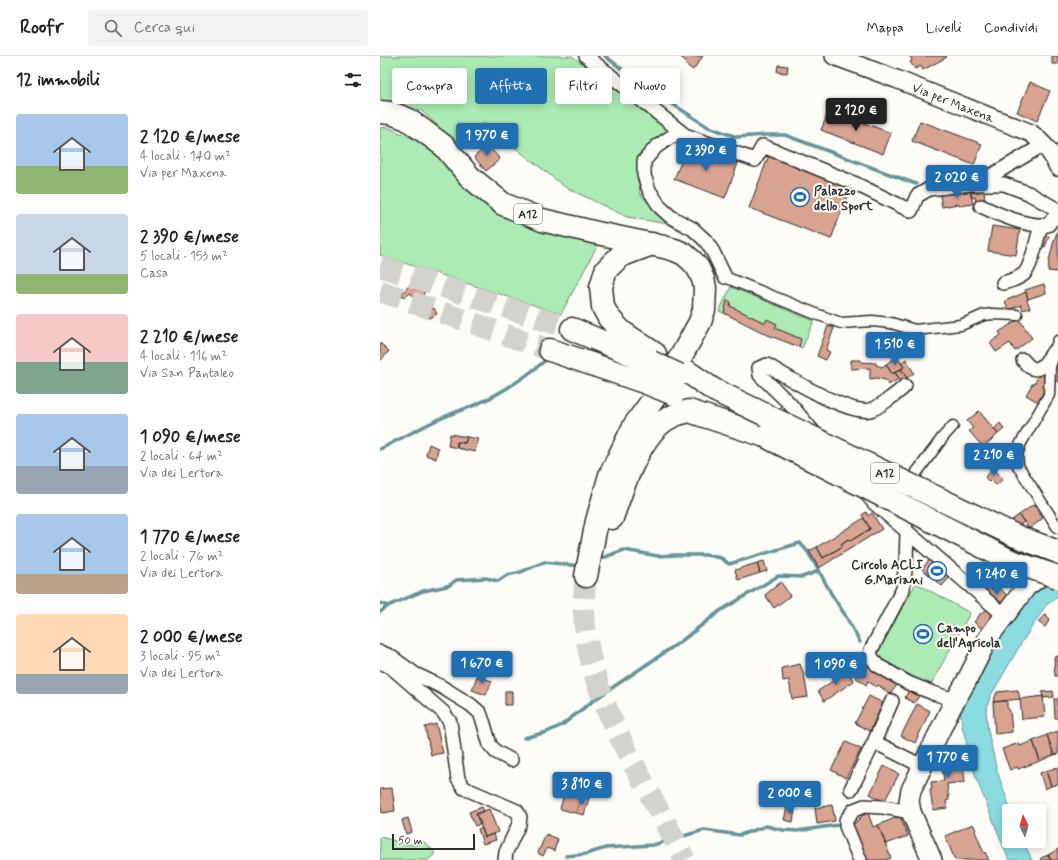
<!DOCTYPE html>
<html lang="it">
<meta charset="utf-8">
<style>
:root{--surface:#fff;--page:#f2f2f2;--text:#222;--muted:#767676;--line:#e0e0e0;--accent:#1f6fb2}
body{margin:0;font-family:Mynerve,sans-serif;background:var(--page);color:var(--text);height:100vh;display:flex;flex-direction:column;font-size:15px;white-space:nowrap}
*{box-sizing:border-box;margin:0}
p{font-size:13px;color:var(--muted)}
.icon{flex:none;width:22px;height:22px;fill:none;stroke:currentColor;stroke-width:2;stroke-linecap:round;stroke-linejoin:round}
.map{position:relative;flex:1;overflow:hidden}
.details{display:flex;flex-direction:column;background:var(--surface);width:380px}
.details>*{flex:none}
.hud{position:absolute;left:12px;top:12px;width:380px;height:36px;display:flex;gap:8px}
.needle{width:26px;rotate:355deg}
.tools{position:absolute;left:622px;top:748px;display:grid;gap:8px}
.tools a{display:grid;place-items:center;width:44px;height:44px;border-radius:4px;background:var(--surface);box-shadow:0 2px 10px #0003;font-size:20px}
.scale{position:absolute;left:12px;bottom:10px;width:83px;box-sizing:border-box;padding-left:4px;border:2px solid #2b2b2b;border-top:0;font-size:11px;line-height:14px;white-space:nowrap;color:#2b2b2b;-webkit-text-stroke:3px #fdfcf7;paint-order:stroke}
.price{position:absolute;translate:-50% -34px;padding:0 9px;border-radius:4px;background:var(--accent);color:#fff;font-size:13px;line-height:26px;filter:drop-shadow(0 1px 2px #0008)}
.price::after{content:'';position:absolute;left:50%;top:24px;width:12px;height:9px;margin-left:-6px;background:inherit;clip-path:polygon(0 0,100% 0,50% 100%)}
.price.current{background:#222;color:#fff}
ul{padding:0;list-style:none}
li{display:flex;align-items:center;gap:12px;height:100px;padding:0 16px}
li span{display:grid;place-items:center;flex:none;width:112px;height:80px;border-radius:4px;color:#555}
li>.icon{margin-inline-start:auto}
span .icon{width:48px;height:48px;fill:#fffc;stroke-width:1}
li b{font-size:17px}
h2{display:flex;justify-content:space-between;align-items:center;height:48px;padding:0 16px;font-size:17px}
.tag{padding:0 14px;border-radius:4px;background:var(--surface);box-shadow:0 2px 10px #0003;font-size:14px;line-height:36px}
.tag.current{background:var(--accent);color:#fff}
header{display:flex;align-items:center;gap:24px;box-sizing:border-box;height:56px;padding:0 20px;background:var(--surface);border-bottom:1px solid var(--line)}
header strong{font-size:19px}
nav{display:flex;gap:22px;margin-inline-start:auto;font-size:14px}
.search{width:280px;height:36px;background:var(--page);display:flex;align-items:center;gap:10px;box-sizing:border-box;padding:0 14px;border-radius:4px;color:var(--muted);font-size:15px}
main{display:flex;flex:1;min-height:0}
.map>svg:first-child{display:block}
.green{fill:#acebb3;stroke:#6c8b6f}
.water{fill:#8adce1;stroke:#649598}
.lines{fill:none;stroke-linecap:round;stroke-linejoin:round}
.stream{stroke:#649598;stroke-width:3.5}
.building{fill:#d9a391;stroke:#2b2b2b}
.motorway-tunnel{stroke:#d3d2ce;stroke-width:22;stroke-dasharray:22 11;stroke-linecap:butt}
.pedestrian-casing{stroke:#2b2b2b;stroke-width:13}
.minor-casing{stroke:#2b2b2b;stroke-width:16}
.tertiary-casing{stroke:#2b2b2b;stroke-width:20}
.secondary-casing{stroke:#2b2b2b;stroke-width:22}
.motorway-casing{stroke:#2b2b2b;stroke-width:25}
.pedestrian{stroke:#fdfcf7;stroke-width:10}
.minor{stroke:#fdfcf7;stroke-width:13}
.tertiary{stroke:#fdfcf7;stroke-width:17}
.secondary{stroke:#fdfcf7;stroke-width:19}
.motorway{stroke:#fdfcf7;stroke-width:22}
.motorway-bridge-casing{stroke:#2b2b2b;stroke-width:25;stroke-linecap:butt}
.motorway-bridge{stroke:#fdfcf7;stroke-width:22}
.labels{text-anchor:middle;stroke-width:4;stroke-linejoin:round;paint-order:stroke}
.shield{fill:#fdfcf7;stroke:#6a6a68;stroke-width:1}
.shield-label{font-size:12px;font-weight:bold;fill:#2b2b2b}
.street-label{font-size:13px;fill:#2b2b2b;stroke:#fdfcf7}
.poi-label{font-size:13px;font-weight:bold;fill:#2b2b2b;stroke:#fdfcf7;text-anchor:start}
</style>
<header>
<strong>Roofr</strong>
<div class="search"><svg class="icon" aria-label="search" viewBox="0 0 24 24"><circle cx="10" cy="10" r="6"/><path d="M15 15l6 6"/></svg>Cerca qui</div>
<nav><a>Mappa</a><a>Livelli</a><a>Condividi</a></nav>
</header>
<main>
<section class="details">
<h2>12 immobili<svg class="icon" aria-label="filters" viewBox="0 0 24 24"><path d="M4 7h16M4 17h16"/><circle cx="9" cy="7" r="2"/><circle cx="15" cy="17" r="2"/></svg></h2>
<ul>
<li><span style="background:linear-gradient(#a9c7e8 65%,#8fb573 0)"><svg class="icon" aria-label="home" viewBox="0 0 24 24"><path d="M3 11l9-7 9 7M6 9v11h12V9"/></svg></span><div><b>2 120 €/mese</b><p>4 locali · 140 m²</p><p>Via per Maxena</p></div></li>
<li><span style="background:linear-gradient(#c9d6e8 75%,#8fb573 0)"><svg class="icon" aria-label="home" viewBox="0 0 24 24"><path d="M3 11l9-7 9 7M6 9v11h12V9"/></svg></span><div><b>2 390 €/mese</b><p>5 locali · 153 m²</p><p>Casa</p></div></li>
<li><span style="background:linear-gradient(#f6c9c9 60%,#7fa58c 0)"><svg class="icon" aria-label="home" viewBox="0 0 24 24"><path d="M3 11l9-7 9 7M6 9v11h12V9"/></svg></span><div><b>2 210 €/mese</b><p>4 locali · 116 m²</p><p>Via San Pantaleo</p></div></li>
<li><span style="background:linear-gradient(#a9c7e8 65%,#9aa5b1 0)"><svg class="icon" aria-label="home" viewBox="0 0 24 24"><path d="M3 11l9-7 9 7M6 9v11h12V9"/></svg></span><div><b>1 090 €/mese</b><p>2 locali · 64 m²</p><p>Via dei Lertora</p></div></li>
<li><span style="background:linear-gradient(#a9c7e8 75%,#b9a48a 0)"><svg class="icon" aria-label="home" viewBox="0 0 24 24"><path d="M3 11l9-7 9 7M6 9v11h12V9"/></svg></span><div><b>1 770 €/mese</b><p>2 locali · 76 m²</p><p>Via dei Lertora</p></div></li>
<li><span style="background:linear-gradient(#ffd9b3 75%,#9aa5b1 0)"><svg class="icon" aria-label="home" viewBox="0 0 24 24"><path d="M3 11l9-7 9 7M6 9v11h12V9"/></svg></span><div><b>2 000 €/mese</b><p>3 locali · 95 m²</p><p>Via dei Lertora</p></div></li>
</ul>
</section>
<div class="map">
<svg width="678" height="804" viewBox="0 0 678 804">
<rect width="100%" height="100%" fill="#fdfcf7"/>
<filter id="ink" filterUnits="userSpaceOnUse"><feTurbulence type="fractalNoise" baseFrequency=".025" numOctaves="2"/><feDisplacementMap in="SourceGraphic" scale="8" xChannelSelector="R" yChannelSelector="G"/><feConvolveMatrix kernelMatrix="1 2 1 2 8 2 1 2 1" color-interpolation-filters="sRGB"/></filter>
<g filter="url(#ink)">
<path class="green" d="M0 0H192L289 73 257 100 260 138 288 168 247 161 185 131 104 67 81 92 42 55 0 45Z
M7 71 55 92 106 144 221 183 181 258 0 199V72Z
M351 231 434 265 422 292 339 255Z
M536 527 590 557 550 630 496 600Z
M0 781 16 785 25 788 35 789 44 786 54 795V799L48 804H0Z"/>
<path class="water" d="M678 519V541L666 549 642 586 610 641 606 655 608 675 617 715 631 755H629V785H643L652 804H629L596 722 582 670 580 653 604 601 640 549 657 533Z"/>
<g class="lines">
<path class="stream" d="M225 0 260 27 328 71 357 81 386 79H405L536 128
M0 393C18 384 36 374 55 365 68 359 81 354 95 349 120 338 146 321 167 303
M217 504 244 494 278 500 296 499H326L341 502 349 508 420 487 428 496 439 515 452 539 465 559 480 586
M0 547 8 550
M0 556 8 550 43 535 63 531 70 529 76 524 106 522 118 525 127 519 141 516 164 506 200 510
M144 682 167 676 182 669 214 644 300 586 340 555 398 520 422 521 439 515
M186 800 206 798 226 792 273 789 324 774 360 779 386 770 403 774 417 775 458 769"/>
</g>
<path class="building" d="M299 0H323L313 14 305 8 307 6Z
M530 0H566L567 1 543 14 541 10 535 13 530 6 532 5Z
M672 0H678V8H672Z
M398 9 408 10 407 17 397 16Z
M650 26 670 35 657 65 637 56Z
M449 54 511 77 503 98 441 74Z
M540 65 602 88 594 109 532 85Z
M105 86 120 103 106 115 94 101 102 94 99 91Z
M308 90 358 107 345 142 294 123Z
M389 99 471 130 451 183 369 152Z
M590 134 593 148 579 150 578 148 562 151 560 139Z
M604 135 605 144 596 146 595 141 592 142 591 137Z
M612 170 640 174 636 199 608 195Z
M678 173V216L668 215 669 205 673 188Z
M663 178 669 180 665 191 659 189Z
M32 226 39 230 45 236 43 238 49 244 43 249 30 237 26 241 21 239Z
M664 228 666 237 648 243 645 234Z
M646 236 648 243 647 244 650 252 643 254 641 249 628 254 625 245Z
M347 244 351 246 350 250 385 267 387 263 397 268 395 272 421 283 419 291 388 279 344 257Z
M54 252 57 258 50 262 46 256Z
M639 263 652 282 635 295 630 287 616 296 610 287 621 279 619 276Z
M448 270 454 272 446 294 450 296 446 304 437 300Z
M0 287 9 295 0 305Z
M517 301 524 311 512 318 506 308Z
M526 303 534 317 527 322 521 313 524 311 521 307Z
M471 304H481V306L496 307V309L502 311 506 308 512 318 515 316 519 323 508 329 506 324 496 322 490 323V312L471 313Z
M677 304 678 305V327L672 321Z
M521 313 527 322 521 326 515 316Z
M667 314 668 328 658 346 646 339 652 328H654L658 321Z
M599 355 618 378 603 391 589 375 593 372 587 365Z
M620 367 624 373 618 378 614 373Z
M70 378 87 381 85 387 77 386V392L68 390Z
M87 381 98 383 95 396 77 392V386L85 387Z
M49 388 58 392 56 403 46 399Z
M614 413 623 423 616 429 611 424 609 426 605 421Z
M653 449 663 462 649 473 639 459Z
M486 456 488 460 492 457 502 473 439 512 429 495 437 491 443 502 463 490 461 488 468 483 470 485 490 473 482 459Z
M639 459 644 466 637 471 632 464Z
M484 462 490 473 470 485 468 483 461 488 463 490 443 502 437 491Z
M549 504 570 521 562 530 542 513Z
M384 505 387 515 380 517 377 507Z
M377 507 380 517 358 524 355 514Z
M401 526 410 540 394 552 385 539Z
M616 529 629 541 620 551 604 537 609 531 612 534Z
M610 549 621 558 606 576 594 566 601 557 602 558Z
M665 558 670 563 665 571 658 566Z
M678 600V620H675L674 601Z
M420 608 424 619 428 641 412 643 409 624 403 625 402 612Z
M488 610 500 619 501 617 518 628 510 638 498 629 496 631 488 625 486 629 475 621 480 614 483 616Z
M467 615 474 625 444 645 438 635Z
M97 620 112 625 106 639 92 634Z
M529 634 539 640 534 647 525 642Z
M638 634 640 643 613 646 617 636Z
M125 635H132V649H125Z
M673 635 674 641 663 642 662 636Z
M489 640 503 647 490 675 475 667Z
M663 640 665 661 642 663 640 643Z
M674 643H678V662H675Z
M627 645V651L630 655 632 676 615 678 613 646Z
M537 648 550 655 535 687 521 680Z
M56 668 63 697 51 699 45 671Z
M678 675V698L674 699 667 679Z
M667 679 674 699 660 705 653 685Z
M653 685 660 705 638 713 637 711 630 714 622 693 639 687 640 690Z
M466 686 481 693 466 722 451 714Z
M581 693 585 726 567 728 569 744 566 745 567 752 553 754 550 734 552 733 551 726 564 725 561 705 566 704 565 695Z
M504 710 519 718 504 746 490 738Z
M678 711V728L671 730 666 715Z
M666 715 671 730 665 733 660 717Z
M186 730 203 735 196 757 180 753Z
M12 732 15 755 2 757 0 744V733Z
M201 740 209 742 204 759 196 757Z
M452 749 455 765 437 768 435 752Z
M102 751 104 755 96 758 101 768 95 770 89 756Z
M407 751 415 753 413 766 404 764Z
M109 753 118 776 105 781 96 758Z
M488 757 493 771 498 769 511 802 505 804H487L472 770 483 759Z
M520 760 528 780 506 788 498 769Z
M28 762 32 776 26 778 22 764Z
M593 768 596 774 595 775 604 797 605 796 609 804H575L565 780Z
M102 772 105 781 114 778 116 784 103 788 98 773Z
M166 778 178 783 174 795 167 792 163 800 158 797Z
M678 793V804H671L668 799Z
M668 799 671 804H660L661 802Z"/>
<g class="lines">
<path class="motorway-tunnel" d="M0 210 192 273
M0 235 170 294
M206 520C205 532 203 544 204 556 207 619 233 670 262 724 277 751 291 777 305 804"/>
<defs>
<path id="pedestrian" d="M345 221 436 258 461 267 492 265 511 267 535 274 581 269 604 259 613 258 637 259
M678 285 670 311 669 339 641 387 637 398 638 410 678 472
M527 476V445L537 416 563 381 573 370"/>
<path id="minor" d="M206 0 305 79 375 104 383 90 476 128 531 155 537 140 549 133 591 128H624L648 137 678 154
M305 79 292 80 276 91 264 105V119L269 134 280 151 291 161 313 173 326 185 333 196 345 221
M596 126 614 118 646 99 663 89
M601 150C620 159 646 171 668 169L678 156
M623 227C630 225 638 223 644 218 652 210 657 181 661 170
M643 304C657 322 664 309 673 296L678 298
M436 379 409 347 380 319 379 312 387 309C407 321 468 359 490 354 497 353 519 336 525 330
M484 435 494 447 625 560
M527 476 526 505 523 533 491 594 490 599 497 609 528 627 553 637 575 644
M0 596 10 600 35 618 60 630 91 649 100 657 104 668 110 689 116 696 131 704
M0 606 11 611 63 656 70 666 78 723 84 732 137 755 140 761 139 768 126 796 125 804
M512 645 494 686 542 710
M471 733 494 686
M480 804 466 770V764L474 754 484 750 503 751 531 756"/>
<g id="tertiary">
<path id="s1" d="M454 0 516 23 651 77C662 86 673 98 678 111"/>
</g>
<path id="secondary" d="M552 804 531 756 529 745 531 734 571 652 587 624 608 582 647 530 678 508"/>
<path id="motorway" d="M0 56 11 57 27 63 41 73 64 90 90 121 123 148 162 164 217 177 284 191 295 194 304 198 312 205 318 212 323 223 325 232 324 254 320 266 304 295 280 334 254 370 230 419 217 465 206 520
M272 188 240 200 226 214 221 231 223 251 229 262 242 276 275 298
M192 273 268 305
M170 294 264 326
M302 312 334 334
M232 462C242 433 260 377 289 362 295 358 302 357 309 355L385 380"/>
</defs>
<use href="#pedestrian" class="pedestrian-casing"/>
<use href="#minor" class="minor-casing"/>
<use href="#tertiary" class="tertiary-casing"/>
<use href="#secondary" class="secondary-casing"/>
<use href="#motorway" class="motorway-casing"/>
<use href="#pedestrian" class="pedestrian"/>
<use href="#minor" class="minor"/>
<use href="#tertiary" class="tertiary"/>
<use href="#secondary" class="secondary"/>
<use href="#motorway" class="motorway"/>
<defs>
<path id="motorway-bridge" d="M271 306 299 319
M264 326 294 338
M334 334 636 480 678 496
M385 380 631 505 678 521"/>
</defs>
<use href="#motorway-bridge" class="motorway-bridge-casing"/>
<use href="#motorway-bridge" class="motorway-bridge"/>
</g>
</g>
<defs>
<symbol id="stadium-ring" viewBox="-11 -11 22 22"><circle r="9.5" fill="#fdfcf7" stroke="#1f6fb2" stroke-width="1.5"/><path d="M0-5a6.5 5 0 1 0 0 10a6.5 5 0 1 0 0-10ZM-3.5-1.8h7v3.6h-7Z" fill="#1f6fb2"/></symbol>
</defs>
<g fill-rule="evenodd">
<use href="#stadium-ring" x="409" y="130" width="22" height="22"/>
<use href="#stadium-ring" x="546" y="504" width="22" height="22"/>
<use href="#stadium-ring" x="532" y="567" width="22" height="22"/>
</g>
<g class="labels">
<g class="shield">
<rect x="134" y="148" width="28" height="20" rx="3"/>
<rect x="491" y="407" width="28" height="20" rx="3"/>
</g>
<g class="shield-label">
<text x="148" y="162">A12</text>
<text x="505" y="421">A12</text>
</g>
<g class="street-label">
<text dy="5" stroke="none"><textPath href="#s1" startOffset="128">Via per Maxena</textPath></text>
</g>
<g class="poi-label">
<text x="434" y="139">Palazzo<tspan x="434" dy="15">dello Sport</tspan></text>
<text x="543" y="513" text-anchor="end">Circolo ACLI<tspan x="543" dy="15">G.Mariani</tspan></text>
<text x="557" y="576">Campo<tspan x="557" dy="15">dell'Agricola</tspan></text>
</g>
</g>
</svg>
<div class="tools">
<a><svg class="needle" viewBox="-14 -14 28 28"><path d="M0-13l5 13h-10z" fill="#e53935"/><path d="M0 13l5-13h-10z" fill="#767676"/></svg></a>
</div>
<div class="scale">50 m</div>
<b class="price current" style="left:476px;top:76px">2 120 €</b>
<b class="price" style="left:107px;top:101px">1 970 €</b>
<b class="price" style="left:326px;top:116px">2 390 €</b>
<b class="price" style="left:577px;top:143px">2 020 €</b>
<b class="price" style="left:515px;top:310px">1 510 €</b>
<b class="price" style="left:614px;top:421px">2 210 €</b>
<b class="price" style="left:617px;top:540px">1 240 €</b>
<b class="price" style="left:102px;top:629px">1 670 €</b>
<b class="price" style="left:456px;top:630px">1 090 €</b>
<b class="price" style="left:568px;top:723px">1 770 €</b>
<b class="price" style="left:202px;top:750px">3 810 €</b>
<b class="price" style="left:410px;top:759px">2 000 €</b>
<div class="hud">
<a class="tag">Compra</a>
<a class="tag current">Affitta</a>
<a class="tag">Filtri</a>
<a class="tag">Nuovo</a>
</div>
</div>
</main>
